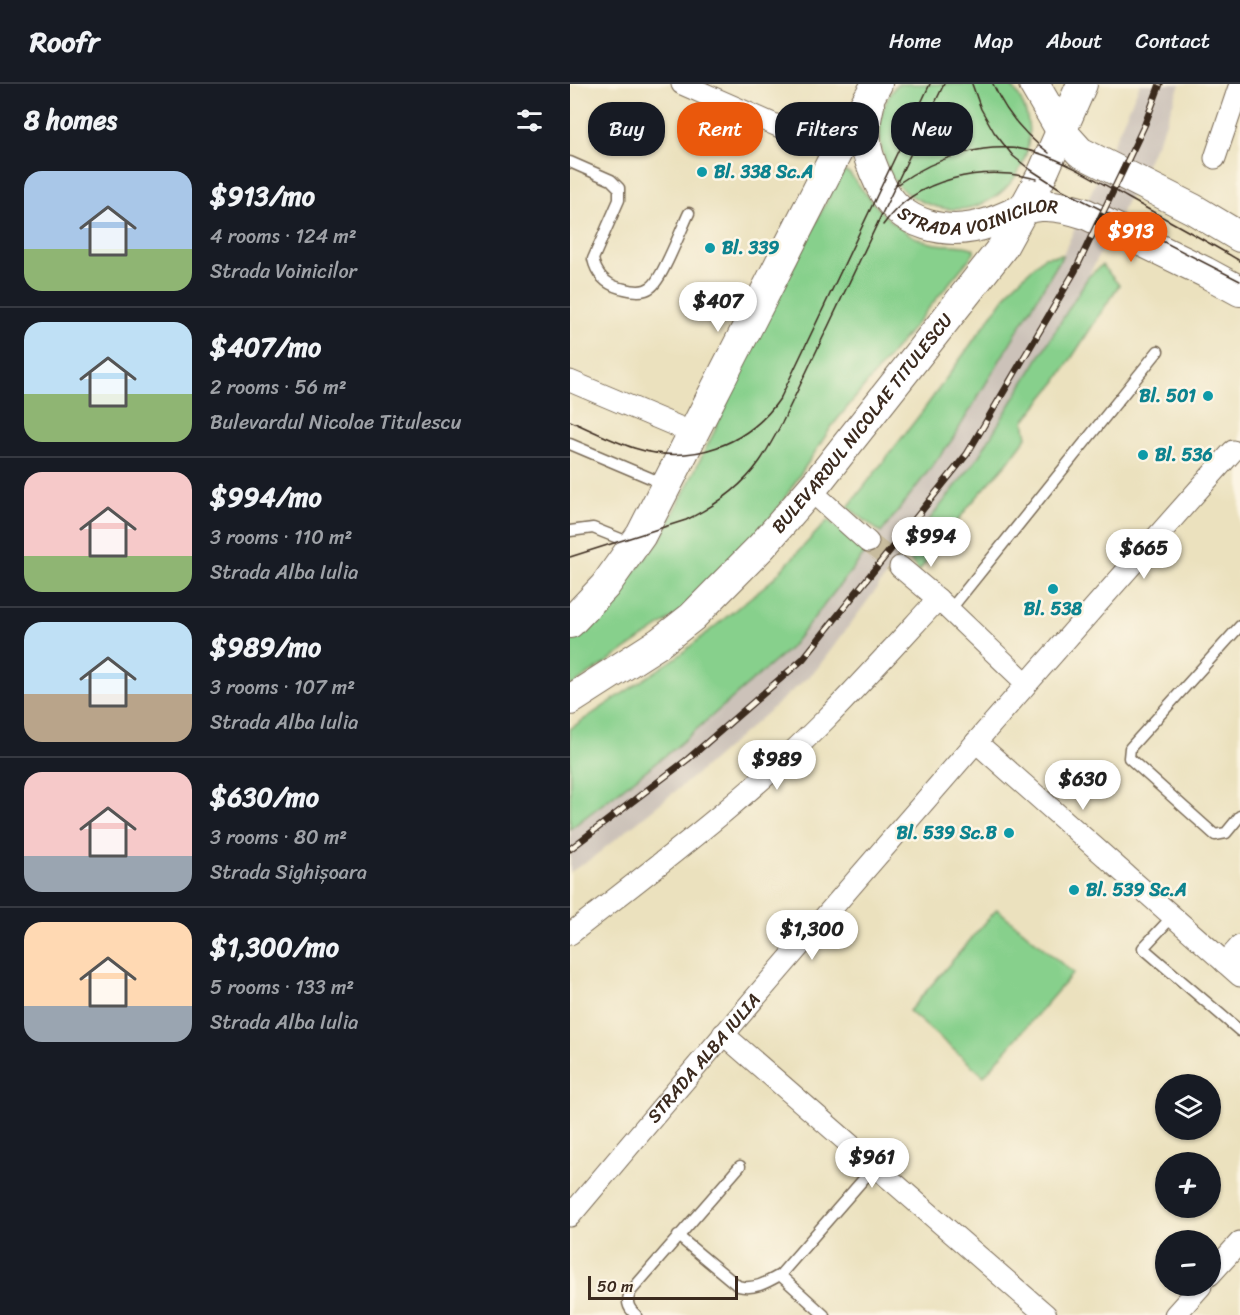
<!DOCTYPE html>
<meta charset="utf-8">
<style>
:root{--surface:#171b24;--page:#242831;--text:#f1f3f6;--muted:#9ea1a6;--line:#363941;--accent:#ea580c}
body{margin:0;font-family:Sriracha,sans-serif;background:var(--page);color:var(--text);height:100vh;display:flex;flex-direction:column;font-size:22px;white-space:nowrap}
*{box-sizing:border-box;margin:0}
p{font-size:20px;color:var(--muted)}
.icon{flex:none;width:33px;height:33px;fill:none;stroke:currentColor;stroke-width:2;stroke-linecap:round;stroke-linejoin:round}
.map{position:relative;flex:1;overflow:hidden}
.drawer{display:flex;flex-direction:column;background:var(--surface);width:570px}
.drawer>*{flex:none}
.hud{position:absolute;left:18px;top:18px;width:561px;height:54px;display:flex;gap:12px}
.controls{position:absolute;left:585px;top:990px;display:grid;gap:12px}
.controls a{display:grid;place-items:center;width:66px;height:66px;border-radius:50%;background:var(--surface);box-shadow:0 2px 4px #0004;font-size:30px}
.scale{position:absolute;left:18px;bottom:15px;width:150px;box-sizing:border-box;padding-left:6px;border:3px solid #3b2a1e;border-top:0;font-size:16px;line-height:21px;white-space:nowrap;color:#3b2a1e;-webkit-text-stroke:4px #fcf5e5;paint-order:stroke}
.price{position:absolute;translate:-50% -51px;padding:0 14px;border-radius:21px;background:#fff;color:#222;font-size:20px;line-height:39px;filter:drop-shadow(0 2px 3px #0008)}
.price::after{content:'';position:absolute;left:50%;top:36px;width:18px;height:14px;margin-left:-9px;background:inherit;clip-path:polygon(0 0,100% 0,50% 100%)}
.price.selected{background:var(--accent);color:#fff}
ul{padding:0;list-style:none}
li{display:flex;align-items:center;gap:18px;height:150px;padding:0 24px}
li+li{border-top:2px solid var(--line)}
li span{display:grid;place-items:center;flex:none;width:168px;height:120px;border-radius:18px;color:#555}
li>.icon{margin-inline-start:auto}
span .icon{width:72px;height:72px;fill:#fffc;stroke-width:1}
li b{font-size:26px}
h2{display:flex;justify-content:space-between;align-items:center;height:72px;padding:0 24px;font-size:26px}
.pill{padding:0 21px;border-radius:24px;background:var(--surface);box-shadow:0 2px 4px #0004;font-size:21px;line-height:54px}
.pill.selected{background:var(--accent);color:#fff}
header{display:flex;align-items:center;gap:36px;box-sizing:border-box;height:84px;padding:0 30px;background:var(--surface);border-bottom:2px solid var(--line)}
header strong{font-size:28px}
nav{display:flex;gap:33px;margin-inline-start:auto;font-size:21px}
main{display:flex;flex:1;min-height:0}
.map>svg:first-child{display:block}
.industrial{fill:#ccc2b9}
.green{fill:#87d08c;stroke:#617d55;stroke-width:1.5}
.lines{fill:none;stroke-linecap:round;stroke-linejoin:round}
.minor-tunnel{stroke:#c8bc9e;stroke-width:21;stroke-dasharray:21 10;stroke-linecap:butt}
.service-casing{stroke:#796a56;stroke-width:13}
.minor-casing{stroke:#796a56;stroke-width:23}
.secondary-casing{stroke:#796a56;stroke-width:32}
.service{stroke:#fff;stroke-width:10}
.minor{stroke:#fff;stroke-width:21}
.secondary{stroke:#fff;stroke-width:30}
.tram{stroke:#3b2a1e;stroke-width:1.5}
.rail-casing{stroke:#3b2a1e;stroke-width:7}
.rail{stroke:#fcf5e5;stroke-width:4.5;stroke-dasharray:14;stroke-linecap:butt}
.culture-dot{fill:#0f9aa8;stroke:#fcf5e5;stroke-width:2}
.labels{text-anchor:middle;stroke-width:5;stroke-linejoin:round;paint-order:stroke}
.culture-label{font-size:18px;font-weight:bold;fill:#0d838f;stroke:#fcf5e5;text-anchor:start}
.street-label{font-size:18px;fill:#3b2a1e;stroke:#fcf5e5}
</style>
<header>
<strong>Roofr</strong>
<nav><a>Home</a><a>Map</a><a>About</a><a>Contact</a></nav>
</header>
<main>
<section class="drawer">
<h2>8 homes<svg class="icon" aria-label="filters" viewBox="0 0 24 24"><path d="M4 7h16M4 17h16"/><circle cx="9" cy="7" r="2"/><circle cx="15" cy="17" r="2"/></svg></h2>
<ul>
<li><span style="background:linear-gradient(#a9c7e8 65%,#8fb573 0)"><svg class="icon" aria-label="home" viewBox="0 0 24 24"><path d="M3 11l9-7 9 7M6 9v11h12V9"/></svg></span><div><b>$913/mo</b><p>4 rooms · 124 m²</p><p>Strada Voinicilor</p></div></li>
<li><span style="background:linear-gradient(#bfe0f5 60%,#8fb573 0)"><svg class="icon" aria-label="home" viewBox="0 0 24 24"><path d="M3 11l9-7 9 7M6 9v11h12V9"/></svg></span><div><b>$407/mo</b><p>2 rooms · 56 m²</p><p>Bulevardul Nicolae Titulescu</p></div></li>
<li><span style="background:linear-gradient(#f6c9c9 70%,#8fb573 0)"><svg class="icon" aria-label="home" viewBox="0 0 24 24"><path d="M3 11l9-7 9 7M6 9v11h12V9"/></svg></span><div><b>$994/mo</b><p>3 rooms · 110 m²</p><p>Strada Alba Iulia</p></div></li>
<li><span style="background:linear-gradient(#bfe0f5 60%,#b9a48a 0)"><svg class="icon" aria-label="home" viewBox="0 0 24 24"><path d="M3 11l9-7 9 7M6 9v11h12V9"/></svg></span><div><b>$989/mo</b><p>3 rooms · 107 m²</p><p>Strada Alba Iulia</p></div></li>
<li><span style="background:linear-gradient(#f6c9c9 70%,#9aa5b1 0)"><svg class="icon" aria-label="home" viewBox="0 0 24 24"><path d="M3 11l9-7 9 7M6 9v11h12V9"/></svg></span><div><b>$630/mo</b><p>3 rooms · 80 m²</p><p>Strada Sighișoara</p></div></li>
<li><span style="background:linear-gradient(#ffd9b3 70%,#9aa5b1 0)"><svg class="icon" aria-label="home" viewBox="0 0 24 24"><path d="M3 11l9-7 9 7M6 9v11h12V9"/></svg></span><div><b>$1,300/mo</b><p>5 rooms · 133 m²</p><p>Strada Alba Iulia</p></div></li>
</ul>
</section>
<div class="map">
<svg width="670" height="1231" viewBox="0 0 670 1231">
<rect width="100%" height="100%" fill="#fcf5e5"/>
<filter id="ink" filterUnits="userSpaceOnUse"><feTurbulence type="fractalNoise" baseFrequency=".0167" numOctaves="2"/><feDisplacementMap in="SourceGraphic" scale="12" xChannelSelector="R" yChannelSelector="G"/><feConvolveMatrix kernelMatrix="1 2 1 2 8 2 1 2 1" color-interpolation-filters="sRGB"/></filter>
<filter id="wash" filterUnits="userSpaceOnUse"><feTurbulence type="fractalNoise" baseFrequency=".008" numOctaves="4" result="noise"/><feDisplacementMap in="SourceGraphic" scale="24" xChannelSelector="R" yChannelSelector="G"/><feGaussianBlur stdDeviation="1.35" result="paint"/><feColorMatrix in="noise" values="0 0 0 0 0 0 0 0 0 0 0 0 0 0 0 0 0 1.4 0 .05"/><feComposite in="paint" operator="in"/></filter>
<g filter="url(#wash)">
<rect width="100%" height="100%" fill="#ebe1be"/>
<path class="industrial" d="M570 0H610L593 46 518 193 407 375 334 468 246 586 129 688 21 775 0 788V745L105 664 220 564 382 356 489 179Z"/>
<path class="green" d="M327 0H440C493 63 425 153 351 117 339 112 326 102 320 90 317 85 316 79 314 73 305 48 310 21 327 0Z
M272 87 279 89C301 116 324 150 361 159 373 162 386 160 399 163L404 165V169L262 342 205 429 112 527 0 603V556L43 514 90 456 144 348 170 287Z
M493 171 382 356 311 449 278 423 352 328 442 203 474 173Z
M532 181 549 201 486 298 454 337 457 353 442 373 399 422 349 487 334 468 407 375 518 193Z
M258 436 296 468 220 564 105 664 0 745V645L107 573 202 496Z
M427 825 503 889 414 992 339 927Z"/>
</g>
<g filter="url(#ink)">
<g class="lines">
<path class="minor-tunnel" d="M298 458 330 483"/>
<defs>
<path id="service" d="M0 78 41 96 49 104V116L23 175C26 189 35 200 50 204 60 206 72 210 81 203 92 196 112 143 119 129
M0 360 85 396 96 393
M0 447 23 444 53 456 54 466
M380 526 588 267
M670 542 560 664 559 674 645 751 656 749 670 732
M602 833 573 864 670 947
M108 1152 168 1202C184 1206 196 1199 210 1191L305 1082
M210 1191 254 1231
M66 1231C57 1223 56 1217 61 1207L170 1082"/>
<g id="minor">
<path d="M112 0 267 68"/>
<path d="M645 74 670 0"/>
<path d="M0 297 123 349"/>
<path d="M240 406 298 458"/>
<path d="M330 483 368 515 456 599"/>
<path d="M406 658 670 892"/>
<path d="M0 850C88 781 178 714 256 635 294 596 331 555 368 515"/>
<path d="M655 879 670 862"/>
<path d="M153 950 476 1231"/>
<path id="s1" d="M0 1132C217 874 438 619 663 367"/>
<path d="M640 1191 670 1158"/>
<path d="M605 1231 631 1202"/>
</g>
<g id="secondary">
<path d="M464 0 492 48 510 68 623 125 670 153"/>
<path id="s2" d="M299 21C291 53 296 71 310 100 329 142 378 153 419 139 437 133 453 123 471 122 487 121 501 125 516 130L635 188 670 207"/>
<path d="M0 539 35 502 71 451 267 68 307 0"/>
<path id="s3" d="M0 616 89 559 122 533 192 462 249 396 432 164 471 93 512 0"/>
</g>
</defs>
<use href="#service" class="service-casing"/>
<use href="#minor" class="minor-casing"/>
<use href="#secondary" class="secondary-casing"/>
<use href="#service" class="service"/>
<use href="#minor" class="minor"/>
<use href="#secondary" class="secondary"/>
<path class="tram" d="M402 0 411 25 424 48 443 72 458 84 489 104 670 197
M423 0C435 28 455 51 479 69
M326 101C366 73 420 54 468 69 500 79 529 98 558 114 596 135 633 155 670 177
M313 141C346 93 414 81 467 95
M0 337C21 346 42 357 64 364 121 382 179 361 211 313L360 0
M0 473 116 436C145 422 172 403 190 377 198 365 205 352 212 339L374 0"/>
<defs>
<path id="rail" d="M0 765 118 675 233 575 397 370 505 187 575 40 590 0"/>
</defs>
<use href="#rail" class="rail-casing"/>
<use href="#rail" class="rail"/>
</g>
</g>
<g class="culture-dot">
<circle cx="132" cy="88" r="6"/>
<circle cx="140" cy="164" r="6"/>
<circle cx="638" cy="312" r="6"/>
<circle cx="573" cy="371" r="6"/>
<circle cx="483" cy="505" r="6"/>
<circle cx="439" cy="749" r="6"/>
<circle cx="504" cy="806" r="6"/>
</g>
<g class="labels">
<g class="culture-label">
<text x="144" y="94">Bl. 338 Sc.A</text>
<text x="152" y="170">Bl. 339</text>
<text x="626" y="318" text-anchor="end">Bl. 501</text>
<text x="585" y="377">Bl. 536</text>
<text x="483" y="531" text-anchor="middle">Bl. 538</text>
<text x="427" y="755" text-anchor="end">Bl. 539 Sc.B</text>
<text x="516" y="812">Bl. 539 Sc.A</text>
</g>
<g class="street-label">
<text dy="6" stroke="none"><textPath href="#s2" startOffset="198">STRADA VOINICILOR</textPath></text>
<text dy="6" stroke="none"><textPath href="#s3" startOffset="406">BULEVARDUL NICOLAE TITULESCU</textPath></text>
<text dy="6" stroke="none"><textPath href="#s1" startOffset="207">STRADA ALBA IULIA</textPath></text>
</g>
</g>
</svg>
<div class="controls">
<a><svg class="icon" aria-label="layers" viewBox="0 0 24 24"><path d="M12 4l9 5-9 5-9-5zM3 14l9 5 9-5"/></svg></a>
<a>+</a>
<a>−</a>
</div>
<div class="scale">50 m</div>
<b class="price selected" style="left:561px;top:179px">$913</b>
<b class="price" style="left:148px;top:249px">$407</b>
<b class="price" style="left:361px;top:484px">$994</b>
<b class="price" style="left:574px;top:496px">$665</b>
<b class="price" style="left:207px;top:707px">$989</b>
<b class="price" style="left:513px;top:727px">$630</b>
<b class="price" style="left:242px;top:877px">$1,300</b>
<b class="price" style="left:302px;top:1105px">$961</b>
<div class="hud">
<a class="pill">Buy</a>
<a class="pill selected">Rent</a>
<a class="pill">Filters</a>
<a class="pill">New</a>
</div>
</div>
</main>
